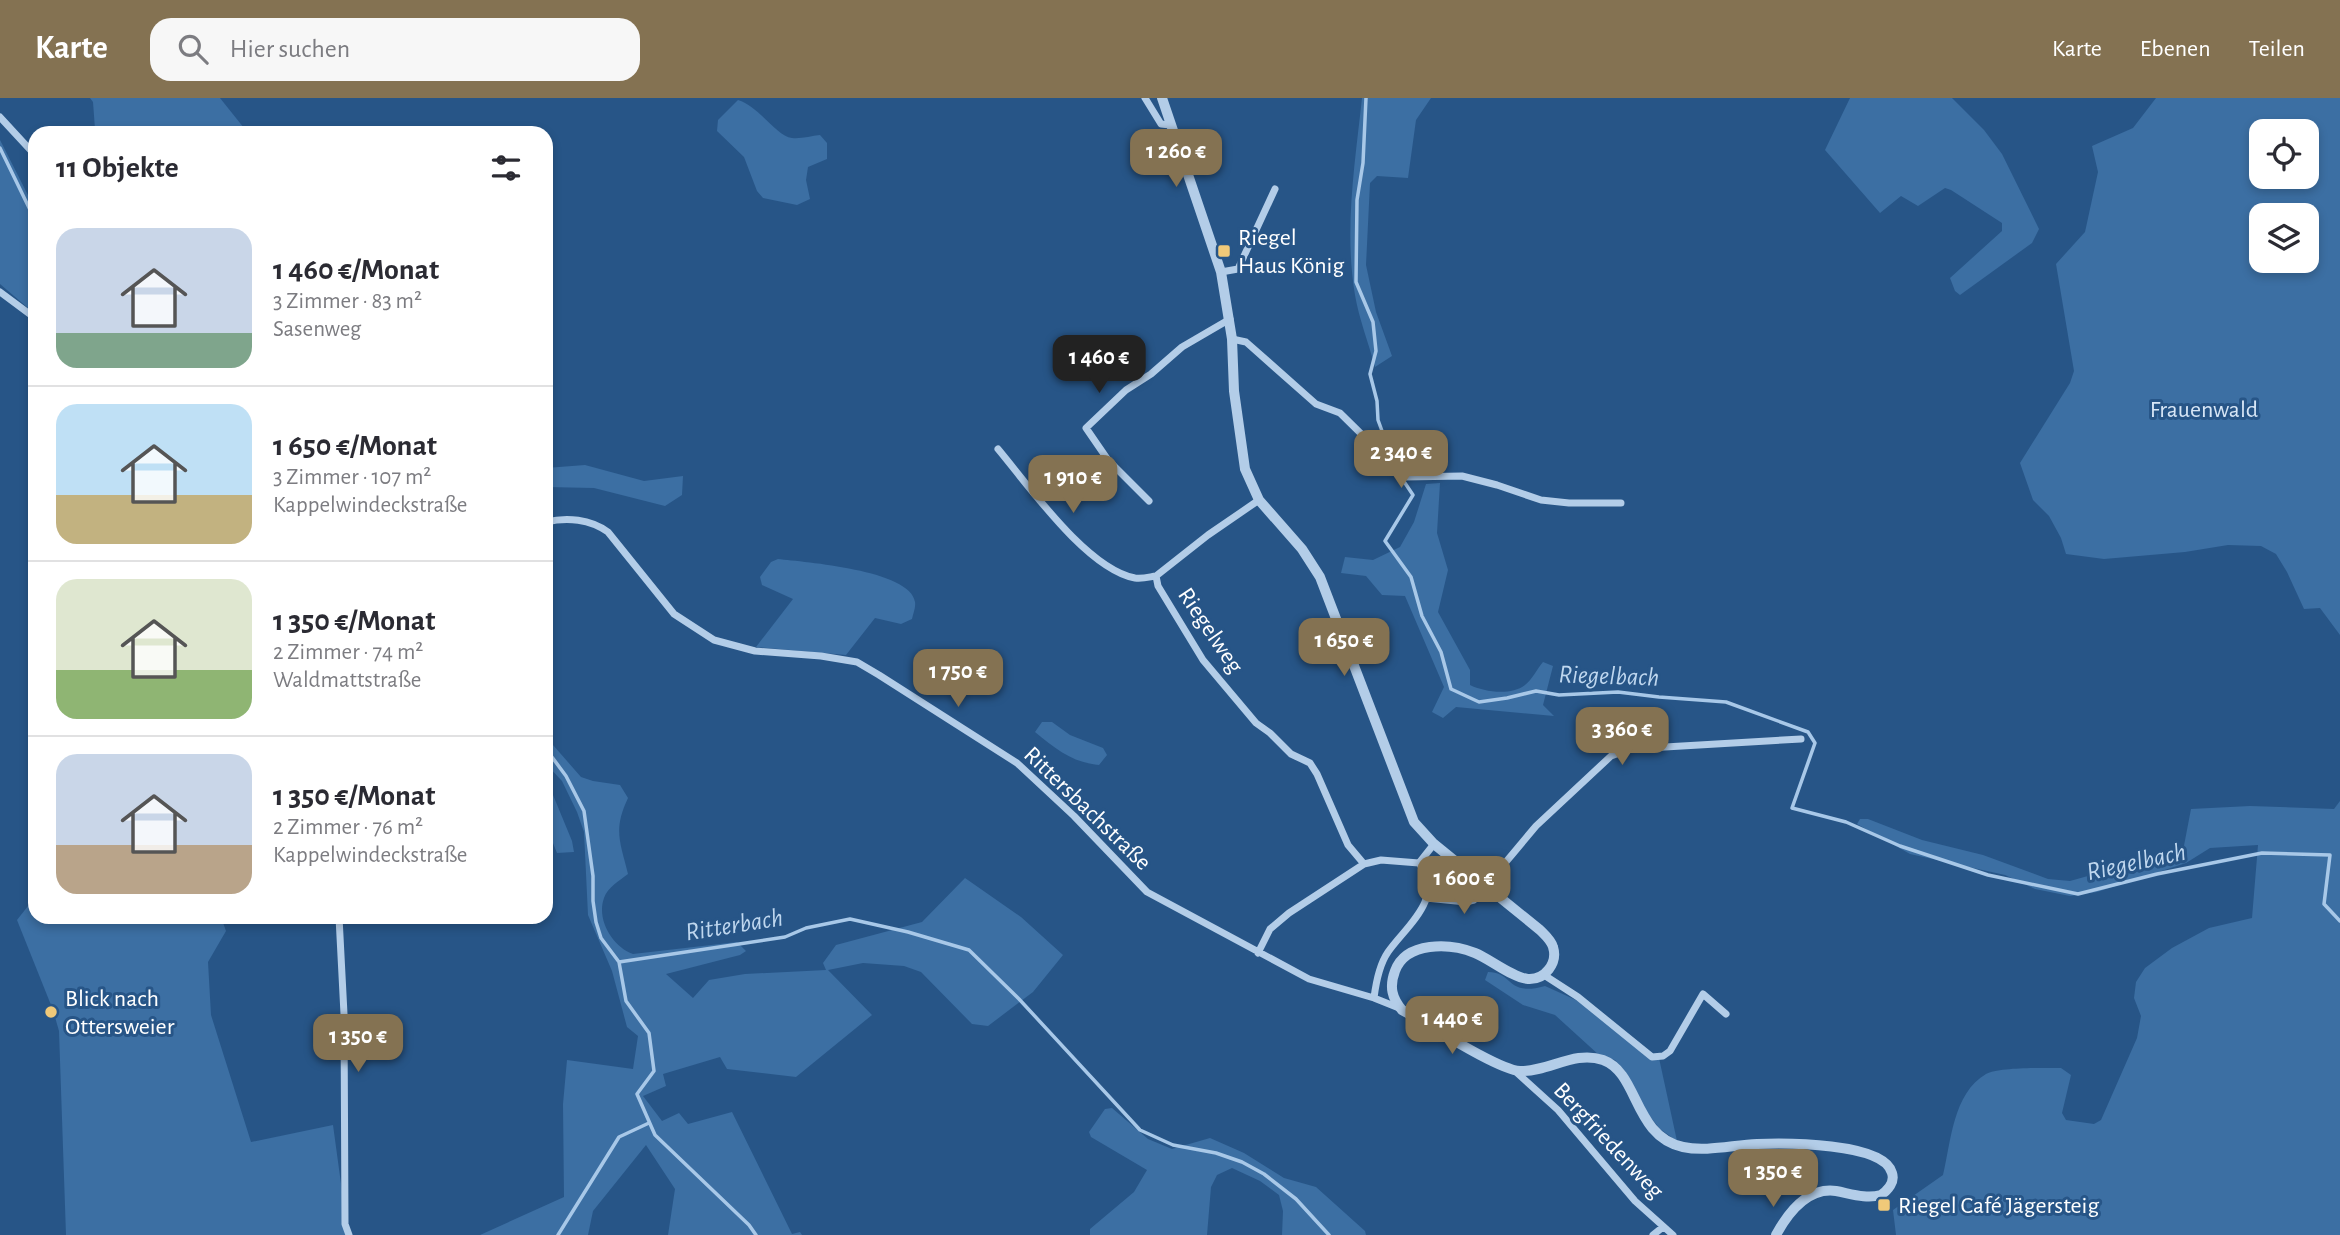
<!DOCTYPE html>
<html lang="de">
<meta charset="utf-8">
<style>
:root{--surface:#fff;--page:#f7f7f7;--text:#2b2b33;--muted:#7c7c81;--line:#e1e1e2;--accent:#847252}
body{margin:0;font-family:"Alegreya Sans",sans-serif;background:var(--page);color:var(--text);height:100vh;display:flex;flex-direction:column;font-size:26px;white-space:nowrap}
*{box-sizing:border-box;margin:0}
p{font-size:23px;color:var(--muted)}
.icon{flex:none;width:38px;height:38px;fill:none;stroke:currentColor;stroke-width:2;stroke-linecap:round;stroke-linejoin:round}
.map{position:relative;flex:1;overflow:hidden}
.sheet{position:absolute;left:28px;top:28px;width:525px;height:798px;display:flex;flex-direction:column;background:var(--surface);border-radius:21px;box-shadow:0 4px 10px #0003}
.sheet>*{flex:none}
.buttons{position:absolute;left:2249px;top:21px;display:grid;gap:14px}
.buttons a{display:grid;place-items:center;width:70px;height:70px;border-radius:14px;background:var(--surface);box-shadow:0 4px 10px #0003;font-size:35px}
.price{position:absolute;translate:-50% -60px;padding:0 16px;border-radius:14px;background:var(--accent);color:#fff;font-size:23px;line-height:46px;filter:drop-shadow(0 2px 4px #0008)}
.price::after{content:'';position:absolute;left:50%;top:42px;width:21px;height:16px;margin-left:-10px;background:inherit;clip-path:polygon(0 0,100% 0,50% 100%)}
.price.selected{background:#222;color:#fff}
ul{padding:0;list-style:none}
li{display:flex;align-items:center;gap:21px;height:175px;padding:0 28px}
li+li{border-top:2px solid var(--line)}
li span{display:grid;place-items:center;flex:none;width:196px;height:140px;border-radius:21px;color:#555}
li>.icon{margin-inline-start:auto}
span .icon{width:84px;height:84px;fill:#fffc;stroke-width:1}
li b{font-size:30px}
h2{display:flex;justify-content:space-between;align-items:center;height:84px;padding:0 28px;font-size:30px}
header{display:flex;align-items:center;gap:42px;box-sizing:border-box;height:98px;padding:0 35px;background:var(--accent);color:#fff}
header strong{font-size:33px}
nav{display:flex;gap:38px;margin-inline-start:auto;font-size:24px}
.search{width:490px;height:63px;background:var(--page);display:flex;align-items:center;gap:18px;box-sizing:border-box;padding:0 24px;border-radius:21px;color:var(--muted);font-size:26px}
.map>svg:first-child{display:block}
.green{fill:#3c6fa3;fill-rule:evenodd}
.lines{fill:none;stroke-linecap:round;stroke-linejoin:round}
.stream{stroke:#a8c8e8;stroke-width:3.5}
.minor{stroke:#b3cde8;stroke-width:7}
.tertiary{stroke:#b3cde8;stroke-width:10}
.poi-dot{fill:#f0c979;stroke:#275587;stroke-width:2.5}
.labels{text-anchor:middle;stroke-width:6;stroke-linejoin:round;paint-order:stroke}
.poi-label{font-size:24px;fill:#fff;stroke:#275587;text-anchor:start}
.park-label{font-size:24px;fill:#d7e6f6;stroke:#275587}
.street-label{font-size:24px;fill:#fff;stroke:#275587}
.water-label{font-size:26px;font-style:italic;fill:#bfd7ef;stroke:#275587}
</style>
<header>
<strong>Karte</strong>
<div class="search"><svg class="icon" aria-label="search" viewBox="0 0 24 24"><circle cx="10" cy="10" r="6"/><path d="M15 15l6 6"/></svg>Hier suchen</div>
<nav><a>Karte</a><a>Ebenen</a><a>Teilen</a></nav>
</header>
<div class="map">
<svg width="2340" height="1137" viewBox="0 0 2340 1137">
<rect width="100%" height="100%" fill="#275587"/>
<path class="green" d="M90 0H220L248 35H93L95 31 93 4Z
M1362 0H1431L1416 22 1408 80 1377 78 1370 85 1366 167 1376 214 1392 258 1375 269C1369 246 1359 221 1355 197 1344 132 1355 65 1362 0Z
M1850 0H1952L1984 32 2002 56 2039 131 2032 145 1960 197 1955 193 1950 180 2002 133V125L1951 92 1945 90 1918 108 1901 98 1880 115 1825 52Z
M2156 0H2340V537L2320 510 2304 511 2287 474 2276 456 2261 448 2228 447 2185 454 2104 461 2066 456 2061 440 2049 418 2033 402 2020 365 2070 285 2074 273 2056 166 2085 134 2098 74 2092 48 2133 30ZM2261 33H2306V79H2261ZM2261 117H2306V163H2261Z
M738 2C760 9 776 38 792 40 801 41 811 38 820 37L827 45V61L808 69 806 82 810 101 797 107 763 100 757 93 744 59 717 33 718 22Z
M0 42 35 111V216L0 186Z
M585 367 644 383 683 378 682 397 665 408 594 390 546 389V370Z
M1440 385 1437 435 1448 472 1438 514 1470 572V587C1484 594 1511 598 1525 587 1532 582 1537 571 1543 564L1553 568 1543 607 1554 618 1456 609 1443 620 1432 614 1444 589 1405 498 1382 497 1366 478 1341 475 1345 459 1373 462 1400 449 1414 424 1426 386Z
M778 461C804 464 911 472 915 504 916 509 913 516 912 521L901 526 875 520 846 557 756 549 793 501 762 487 760 479 771 464Z
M1042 624H1052L1070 637 1103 650 1107 657 1099 667C1071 664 1056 651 1035 634Z
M546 639 581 679 593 683 620 687 628 700C613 732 620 743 628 776 619 783 608 789 604 800 596 822 613 849 633 856L737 844 746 853 740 857 666 876 693 900 709 882 745 876 826 872 823 865 836 847 922 824 965 780 1021 819 1063 857 1033 894 988 928 972 926 921 874 904 868 863 865 828 872 872 917 796 979 727 971 720 959 663 976 666 988 643 998 662 1023 679 1015 688 1026 732 1014 792 1136 800 1134 802 1137H668L675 1091 646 1047 593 1113 588 1137H480L564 1099 563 1006 567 962 633 971 638 938 627 929 612 873 588 817 584 734 577 714 562 683 546 666Z
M546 680 572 743 574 754 557 755 546 728Z
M2340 703V1137H1896L1893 1112 1943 1077C1951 1044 1953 995 1986 976 1999 969 2045 970 2061 970L2071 977 2062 1015 2066 1022 2094 1026 2101 1022 2137 940 2141 918 2134 900 2136 884 2145 870 2172 850 2209 830 2252 820 2258 747 2210 750 2186 765 2097 794 2070 798 2035 791 2005 777 1910 756 1857 726 1860 721H1868L1922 742 1983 757 2048 781 2070 783 2159 758H2182L2191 711 2250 708 2334 711Z
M35 799V819H221L226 833 208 864 211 917 251 1044 333 1027 348 1137H66L59 933 53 912 17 822Z
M1488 874C1514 874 1506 899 1545 888L1576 902 1659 960 1677 1043 1660 1031 1644 1011 1625 973 1615 962 1599 957 1555 917 1523 907 1485 882Z
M1112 1010 1148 1041 1172 1051 1210 1040 1244 1055 1284 1080 1316 1089 1365 1133 1366 1137H1282L1283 1113 1279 1097 1260 1083 1232 1070 1217 1077 1211 1089 1207 1137H1090V1131L1134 1094 1147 1072 1091 1039 1089 1034 1105 1011Z"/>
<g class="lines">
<path class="stream" d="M1366 0 1363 65 1357 102 1356 184 1373 224 1376 253 1370 276 1377 303 1378 322 1393 363
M0 50 35 122
M1401 379 1413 397 1385 443 1411 479 1422 518 1441 554 1451 591 1479 604 1507 600 1536 593 1559 597 1618 594 1659 599 1726 604 1808 634 1815 645 1792 710 1846 724 1900 748 1988 777 2078 796 2157 776 2262 755 2330 757 2324 806 2340 823
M546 651 566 678 584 713 593 778V803L596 824 601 840 619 864 785 839 806 830 850 821 908 834 969 852 1019 901 1140 1032 1173 1047 1216 1055 1242 1064 1264 1076 1296 1101 1329 1137
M619 864 626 903 649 935 654 973 637 996 655 1037 749 1127 756 1137
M558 1137 619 1039 649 1025"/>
<path class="minor" d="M1145 0 1161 26 1170 27
M0 19 35 57
M1221 174 1238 171 1275 91
M0 194 35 220
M1232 241 1246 244 1316 306 1340 315 1405 379 1462 378 1497 387 1541 402 1569 405H1621
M998 351C1029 388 1087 471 1135 480 1143 481 1149 479 1156 478
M1259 402 1208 437 1156 478 1158 488 1203 562 1256 625 1270 635 1291 656 1310 665 1317 676 1348 747 1364 766
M1149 403 1108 362 1086 330 1126 292 1151 276 1182 249 1230 221
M546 424C567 419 590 421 608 434L674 516 714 542 755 553 821 558 857 564 879 577 1017 665 1074 718 1147 794 1309 881 1374 900 1399 910
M1426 800 1466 804 1474 802 1536 728 1611 658 1631 651 1801 641
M339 819 344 916 345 1126 349 1137
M1258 855 1270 831 1289 815 1364 766 1381 762 1419 765 1434 746
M1544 877 1578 899 1652 959 1663 958 1670 953 1703 896 1726 916
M1374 900C1376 884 1379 867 1388 854 1406 828 1446 800 1419 765
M1516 974 1558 1012 1635 1103 1673 1137
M1653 1137 1663 1129"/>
<path class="tertiary" d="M1162 0 1221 174 1232 241 1234 293 1245 371 1259 402 1302 451 1320 479 1414 724 1434 746 1540 832C1545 837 1551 842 1553 849 1558 865 1545 882 1528 881 1513 880 1490 861 1475 855 1450 845 1406 843 1395 873 1389 889 1392 900 1402 912 1426 925 1498 972 1520 973 1549 974 1574 952 1603 962 1639 975 1633 1038 1683 1049 1706 1054 1733 1047 1757 1046 1783 1045 1884 1044 1892 1075 1895 1084 1888 1092 1881 1097 1866 1101 1852 1096 1836 1093 1808 1089 1788 1115 1776 1137"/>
</g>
<g class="poi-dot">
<rect x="1217" y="146" width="14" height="14" rx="3.5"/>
<circle cx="51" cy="914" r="7"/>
<rect x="1877" y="1100" width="14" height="14" rx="3.5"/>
</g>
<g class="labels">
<g class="poi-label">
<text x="1238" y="147">Riegel<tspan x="1238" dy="28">Haus König</tspan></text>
<text x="65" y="908">Blick nach<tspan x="65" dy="28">Ottersweier</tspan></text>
<text x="1898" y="1115">Riegel Café Jägersteig</text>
</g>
<g class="park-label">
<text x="2204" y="319">Frauenwald</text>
</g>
<g class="street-label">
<text transform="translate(1211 532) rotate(56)" y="8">Riegelweg</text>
<text transform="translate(1088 710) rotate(44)" y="8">Rittersbachstraße</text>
<text transform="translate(1609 1042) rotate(47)" y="8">Bergfriedenweg</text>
</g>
<g class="water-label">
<text transform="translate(1609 577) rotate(2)" y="9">Riegelbach</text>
<text transform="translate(2136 763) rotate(-12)" y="9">Riegelbach</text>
<text transform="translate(734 826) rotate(-9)" y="9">Ritterbach</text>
</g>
</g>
</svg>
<div class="buttons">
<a><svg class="icon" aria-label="locate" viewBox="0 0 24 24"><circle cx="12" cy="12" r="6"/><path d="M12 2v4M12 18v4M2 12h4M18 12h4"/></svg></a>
<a><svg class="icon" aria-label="layers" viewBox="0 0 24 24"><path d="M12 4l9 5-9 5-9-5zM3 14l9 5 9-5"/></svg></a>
</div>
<b class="price" style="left:1176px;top:91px">1 260 €</b>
<b class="price selected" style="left:1099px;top:297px">1 460 €</b>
<b class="price" style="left:1401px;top:392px">2 340 €</b>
<b class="price" style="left:1073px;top:417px">1 910 €</b>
<b class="price" style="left:1344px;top:580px">1 650 €</b>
<b class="price" style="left:958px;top:611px">1 750 €</b>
<b class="price" style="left:1622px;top:669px">3 360 €</b>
<b class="price" style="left:1464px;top:818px">1 600 €</b>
<b class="price" style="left:1452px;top:958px">1 440 €</b>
<b class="price" style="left:358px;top:976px">1 350 €</b>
<b class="price" style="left:1773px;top:1111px">1 350 €</b>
<section class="sheet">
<h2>11 Objekte<svg class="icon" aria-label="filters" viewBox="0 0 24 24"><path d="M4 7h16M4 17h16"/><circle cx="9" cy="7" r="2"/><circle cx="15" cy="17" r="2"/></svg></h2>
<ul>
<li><span style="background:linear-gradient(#c9d6e8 75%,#7fa58c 0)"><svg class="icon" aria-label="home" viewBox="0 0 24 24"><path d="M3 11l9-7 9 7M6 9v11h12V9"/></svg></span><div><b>1 460 €/Monat</b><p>3 Zimmer · 83 m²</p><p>Sasenweg</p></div></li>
<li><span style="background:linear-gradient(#bfe0f5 65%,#c2b280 0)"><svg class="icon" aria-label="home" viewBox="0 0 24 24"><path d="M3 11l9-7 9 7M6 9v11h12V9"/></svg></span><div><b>1 650 €/Monat</b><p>3 Zimmer · 107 m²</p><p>Kappelwindeckstraße</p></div></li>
<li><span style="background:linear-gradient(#dfe7d0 65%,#8fb573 0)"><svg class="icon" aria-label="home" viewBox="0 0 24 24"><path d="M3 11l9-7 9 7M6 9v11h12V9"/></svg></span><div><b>1 350 €/Monat</b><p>2 Zimmer · 74 m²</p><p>Waldmattstraße</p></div></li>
<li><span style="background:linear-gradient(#c9d6e8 65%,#b9a48a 0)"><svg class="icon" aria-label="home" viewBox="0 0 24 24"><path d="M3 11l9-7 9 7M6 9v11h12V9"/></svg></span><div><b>1 350 €/Monat</b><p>2 Zimmer · 76 m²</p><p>Kappelwindeckstraße</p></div></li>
</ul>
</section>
</div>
